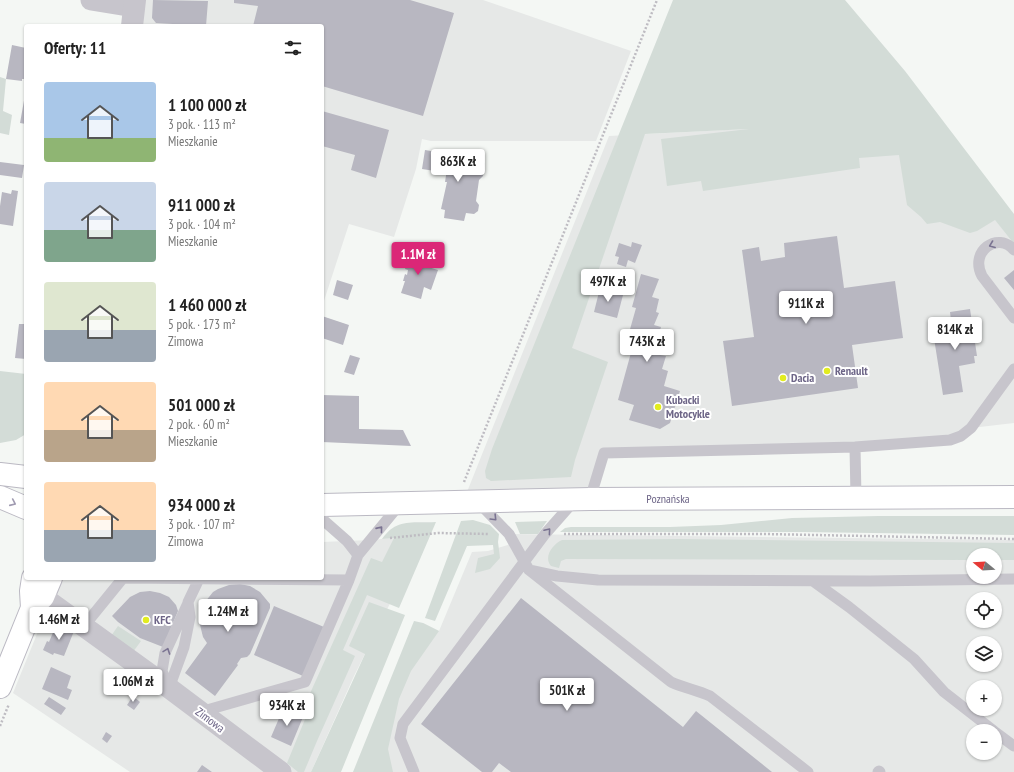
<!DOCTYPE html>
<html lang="pl">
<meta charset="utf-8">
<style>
:root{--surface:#fff;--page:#f6f6f6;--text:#222;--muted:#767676;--accent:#db2777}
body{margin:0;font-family:"PT Sans Narrow",sans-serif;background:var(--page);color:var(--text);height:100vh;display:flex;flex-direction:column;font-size:15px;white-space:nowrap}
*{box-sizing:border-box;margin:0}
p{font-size:13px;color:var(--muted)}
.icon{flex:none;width:22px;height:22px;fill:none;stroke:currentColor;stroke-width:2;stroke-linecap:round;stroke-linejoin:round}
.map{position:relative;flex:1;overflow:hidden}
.details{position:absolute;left:24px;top:24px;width:300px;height:556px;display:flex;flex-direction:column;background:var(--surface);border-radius:4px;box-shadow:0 1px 3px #0004}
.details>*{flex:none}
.needle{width:26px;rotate:288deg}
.tools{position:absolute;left:966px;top:548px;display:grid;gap:8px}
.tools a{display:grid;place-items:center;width:36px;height:36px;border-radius:50%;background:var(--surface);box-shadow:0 1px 3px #0004;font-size:20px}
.price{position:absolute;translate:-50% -34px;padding:0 9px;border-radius:4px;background:#fff;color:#222;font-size:13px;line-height:26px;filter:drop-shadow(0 1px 2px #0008)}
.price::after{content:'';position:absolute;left:50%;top:24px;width:12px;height:9px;margin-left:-6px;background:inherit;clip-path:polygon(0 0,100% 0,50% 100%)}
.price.active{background:var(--accent);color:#fff}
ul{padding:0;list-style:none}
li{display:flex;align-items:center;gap:12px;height:100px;padding:0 20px}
li span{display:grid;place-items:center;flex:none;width:112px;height:80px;border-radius:4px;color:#555}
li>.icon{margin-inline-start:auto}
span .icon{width:48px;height:48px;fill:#fffc;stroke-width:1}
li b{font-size:17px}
h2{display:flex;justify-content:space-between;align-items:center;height:48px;padding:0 20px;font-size:17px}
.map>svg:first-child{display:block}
.built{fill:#e6e8e7;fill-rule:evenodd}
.green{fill:#d3dcd7}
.building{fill:#b8b7c1}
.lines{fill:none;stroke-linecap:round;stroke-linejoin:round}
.secondary-casing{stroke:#bbb9c3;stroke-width:24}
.path{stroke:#bebcc2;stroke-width:2.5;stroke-dasharray:2 2;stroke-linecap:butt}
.service{stroke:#c7c5cc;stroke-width:11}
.minor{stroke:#c7c5cc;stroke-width:21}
.tertiary{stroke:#c7c5cc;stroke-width:22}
.secondary{stroke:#fff;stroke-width:22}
.oneway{stroke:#7a7391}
.oneway2{stroke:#a09bb1}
.poi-dot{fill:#e2ec1f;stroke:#fff;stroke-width:1.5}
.labels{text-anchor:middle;stroke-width:4;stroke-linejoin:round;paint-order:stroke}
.poi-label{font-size:12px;font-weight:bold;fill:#6d6587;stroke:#fff;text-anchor:start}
.street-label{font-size:12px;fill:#6d6587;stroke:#fff}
</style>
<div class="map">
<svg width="1014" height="772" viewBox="0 0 1014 772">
<rect width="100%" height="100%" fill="#f4f7f4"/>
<path class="built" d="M135 0H483L631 51 596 141H431L422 139 416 169 394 237 349 224 322 307V26H132Z
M918 120 1014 244V423L971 428 950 440 604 453 590 499 463 502 609 136Z
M509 534 1014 540V772H369L423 623 439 631 472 552 488 551 514 543ZM973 555H995V577H973ZM973 599H995V621H973ZM973 643H995V665H973ZM973 687H995V709H973ZM973 731H995V753H973Z
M424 535 354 676 311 772H130L13 693 50 602 63 578H322V542L371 540Z"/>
<path class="green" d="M673 0H845L905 71 1014 214V244L995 220 977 231 970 233 940 222 927 224 921 217 907 205 899 155 859 158 860 168 703 191 701 181 667 186 661 139 749 129 645 134 572 348 608 362 575 460 571 477 491 481 486 478 485 471 492 449Z
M0 77 6 79 3 111 12 115 9 135 0 133Z
M0 371 26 374V434L16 440 0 443Z
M878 516H1014V535L802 532H560L565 528 571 527H670L721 525 792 518Z
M473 520 490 525 499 534 498 542 500 558 490 569 475 573 478 558 494 554 493 545 467 546 435 621 425 618 461 521Z
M547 521 538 534H520L515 522Z
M436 522 399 608 367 595 343 650 355 656 317 741 304 772H298L287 763 308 712 303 709 371 558 382 562 394 538 382 539C396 518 413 523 436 522Z
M679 539 1014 543V560H995V555H973V560L566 559 561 561 559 568 551 566C543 557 553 544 562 540Z
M369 602 405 615 341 772H311L365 654 349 646Z
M414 621 423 623 439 631 411 671 399 699 388 749 393 772H353Z
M118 626 141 641 133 652 111 636Z"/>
<path class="building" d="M153 0 208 1 206 26 156 23 152 18Z
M234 0H410L454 13 423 116 322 86V26H253L258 6 234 3Z
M12 45 26 48V79H22V81L6 79Z
M25 95 26 96V124L20 123Z
M322 111 389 130 376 178 351 170 355 155 322 146Z
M425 150 443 153 442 159 448 160 449 157 458 159V153L477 156 476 161 485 163 483 176 479 180 476 201 479 205 478 211 474 214 466 213 464 221 444 218 445 210 441 209 447 182H445L447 169 441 168V172L422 169Z
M0 162 24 165 22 178 0 175Z
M12 190 18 191 13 226 0 224V206L2 192 11 194Z
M837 236 844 288 895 281 903 338 852 345 858 388 732 406 723 341 754 337 742 250 759 247 761 261 785 257 784 243Z
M632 242 642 245 635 263 628 260 626 267 617 264 619 257 615 256 619 243 631 247Z
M410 252 428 257 425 266 438 270 431 290 424 287 421 299 401 293 405 281H403L405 274 407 275 408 270 405 269Z
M1014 270V290L1004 278Z
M641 274 659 279 652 297 659 299 656 312 659 313 654 325 661 327 657 340 663 342 660 355 666 356 662 369 668 371 664 386 680 391 670 423 660 429 629 420 634 405 618 400 632 349 625 347 636 308 632 307Z
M337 280 353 285 348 300 333 295Z
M600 288 623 295 617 318 594 312Z
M970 309 977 356H974L975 363 959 366 963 392 943 395 933 332 952 329 950 312Z
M322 316 349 325 343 345 322 338Z
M19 324H26V359L15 358Z
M350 355 360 358 354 375 344 372Z
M322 395 359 396V429L403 430 411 446 322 442Z
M240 584 250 586 260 592 270 604V608L250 654 247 657 241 658 237 664 238 665 215 696 185 673 207 643 203 637 200 625V613L205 602 213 592 218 589 229 585Z
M150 591 160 593 169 597 176 605 178 611 163 647 140 638 118 622 112 616 130 597 140 592Z
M521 598 683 727 696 711 772 772H511L499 763 492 772H482L421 724Z
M274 606 324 627 303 676 254 655Z
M57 623 74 631 64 656 54 653 53 655 43 650 47 641 49 642Z
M51 667 71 676 67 688 72 690 68 700 42 689Z
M133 696 140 702 134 710 127 705Z
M49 697 66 708 61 715 44 704Z
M283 709 303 717 291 746 271 737Z
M106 732 112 736 107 743 102 739Z
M202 765 212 772H197Z"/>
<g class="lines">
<defs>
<path id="secondary" d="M0 474 26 477
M0 497 26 508
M322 505 590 499 1014 497
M32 608 31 591 33 578
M0 687 32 608 43 597 51 578"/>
</defs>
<use href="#secondary" class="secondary-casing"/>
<path class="path" d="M464 482 657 0
M564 534H765L1014 539
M390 538 438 533 489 534
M0 726 9 704"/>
<path class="service" d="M1014 250C998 231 969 251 982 276L1014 318
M855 447 856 498
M590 499 604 453 855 447 950 440 961 436 971 428 1014 369
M478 502 509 534 529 570 671 682C684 688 697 690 710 696L808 772
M322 519 347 541 358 555
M529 570 557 576 598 580 870 581 1014 579
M813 581 849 607 914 659 944 692 994 731
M84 626 123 578 349 580 358 555 400 504
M167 684 162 671 165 653 188 603
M169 688 184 647 190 617 188 602 199 579
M200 712 305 682 349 580
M995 732 1014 746
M414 772 400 738 403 724 545 534 575 500
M878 772 879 771 880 772"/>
<path class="minor" d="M91 0 134 7
M43 597 169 688 281 772"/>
<path class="tertiary" d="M132 26 135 0"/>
<use href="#secondary" class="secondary"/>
</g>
<defs><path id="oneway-chevron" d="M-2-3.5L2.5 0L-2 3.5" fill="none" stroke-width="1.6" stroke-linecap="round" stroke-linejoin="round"/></defs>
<g class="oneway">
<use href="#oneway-chevron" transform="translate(992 245) rotate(159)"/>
<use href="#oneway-chevron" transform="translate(494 518) rotate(46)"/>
<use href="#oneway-chevron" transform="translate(380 529) rotate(-51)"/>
<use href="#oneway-chevron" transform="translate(548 531) rotate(-50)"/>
<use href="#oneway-chevron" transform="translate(167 651) rotate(-70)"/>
</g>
<use class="oneway2" href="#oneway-chevron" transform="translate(13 503) rotate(24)"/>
<g class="poi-dot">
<circle cx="827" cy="371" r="4"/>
<circle cx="783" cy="378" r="4"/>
<circle cx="658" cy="407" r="4"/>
<circle cx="146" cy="620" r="4"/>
</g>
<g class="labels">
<g class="poi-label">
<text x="835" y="375">Renault</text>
<text x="791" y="382">Dacia</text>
<text x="666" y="404">Kubacki<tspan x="666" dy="14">Motocykle</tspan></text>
<text x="154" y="624">KFC</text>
</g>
<g class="street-label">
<text x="668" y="503">Poznańska</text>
<text transform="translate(210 720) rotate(37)" y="4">Zimowa</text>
</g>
</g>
</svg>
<div class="tools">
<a><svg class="needle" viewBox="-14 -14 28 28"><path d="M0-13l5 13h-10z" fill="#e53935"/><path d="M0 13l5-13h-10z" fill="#767676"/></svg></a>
<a><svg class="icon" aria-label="locate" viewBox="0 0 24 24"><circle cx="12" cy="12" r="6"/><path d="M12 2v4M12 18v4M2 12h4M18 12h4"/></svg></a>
<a><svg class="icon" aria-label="layers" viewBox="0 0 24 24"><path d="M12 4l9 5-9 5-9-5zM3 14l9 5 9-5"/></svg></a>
<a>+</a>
<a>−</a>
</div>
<b class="price" style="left:458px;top:183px">863K zł</b>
<b class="price active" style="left:418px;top:276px">1.1M zł</b>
<b class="price" style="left:608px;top:303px">497K zł</b>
<b class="price" style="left:806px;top:325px">911K zł</b>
<b class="price" style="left:955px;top:351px">814K zł</b>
<b class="price" style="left:647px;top:363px">743K zł</b>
<b class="price" style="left:228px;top:633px">1.24M zł</b>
<b class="price" style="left:59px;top:641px">1.46M zł</b>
<b class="price" style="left:133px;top:703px">1.06M zł</b>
<b class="price" style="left:567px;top:712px">501K zł</b>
<b class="price" style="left:287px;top:727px">934K zł</b>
<section class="details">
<h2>Oferty: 11<svg class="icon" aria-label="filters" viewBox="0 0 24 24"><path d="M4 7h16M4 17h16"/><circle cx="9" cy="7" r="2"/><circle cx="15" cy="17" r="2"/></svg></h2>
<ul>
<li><span style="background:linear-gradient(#a9c7e8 70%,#8fb573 0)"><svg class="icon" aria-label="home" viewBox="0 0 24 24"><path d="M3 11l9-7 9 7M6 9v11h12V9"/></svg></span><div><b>1 100 000 zł</b><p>3 pok. · 113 m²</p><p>Mieszkanie</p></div></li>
<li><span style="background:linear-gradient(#c9d6e8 60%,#7fa58c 0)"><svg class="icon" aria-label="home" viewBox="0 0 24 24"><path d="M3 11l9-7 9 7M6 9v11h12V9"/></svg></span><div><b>911 000 zł</b><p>3 pok. · 104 m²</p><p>Mieszkanie</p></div></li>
<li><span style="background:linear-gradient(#dfe7d0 60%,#9aa5b1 0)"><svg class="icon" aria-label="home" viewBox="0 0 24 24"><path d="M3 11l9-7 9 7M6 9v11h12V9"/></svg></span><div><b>1 460 000 zł</b><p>5 pok. · 173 m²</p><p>Zimowa</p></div></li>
<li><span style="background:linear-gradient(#ffd9b3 60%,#b9a48a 0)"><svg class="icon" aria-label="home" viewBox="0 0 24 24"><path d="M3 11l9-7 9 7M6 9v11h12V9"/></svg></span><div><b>501 000 zł</b><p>2 pok. · 60 m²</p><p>Mieszkanie</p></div></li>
<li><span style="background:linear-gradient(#ffd9b3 60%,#9aa5b1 0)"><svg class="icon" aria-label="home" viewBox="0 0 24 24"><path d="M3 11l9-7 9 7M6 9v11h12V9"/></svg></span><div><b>934 000 zł</b><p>3 pok. · 107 m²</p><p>Zimowa</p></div></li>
</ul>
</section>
</div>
